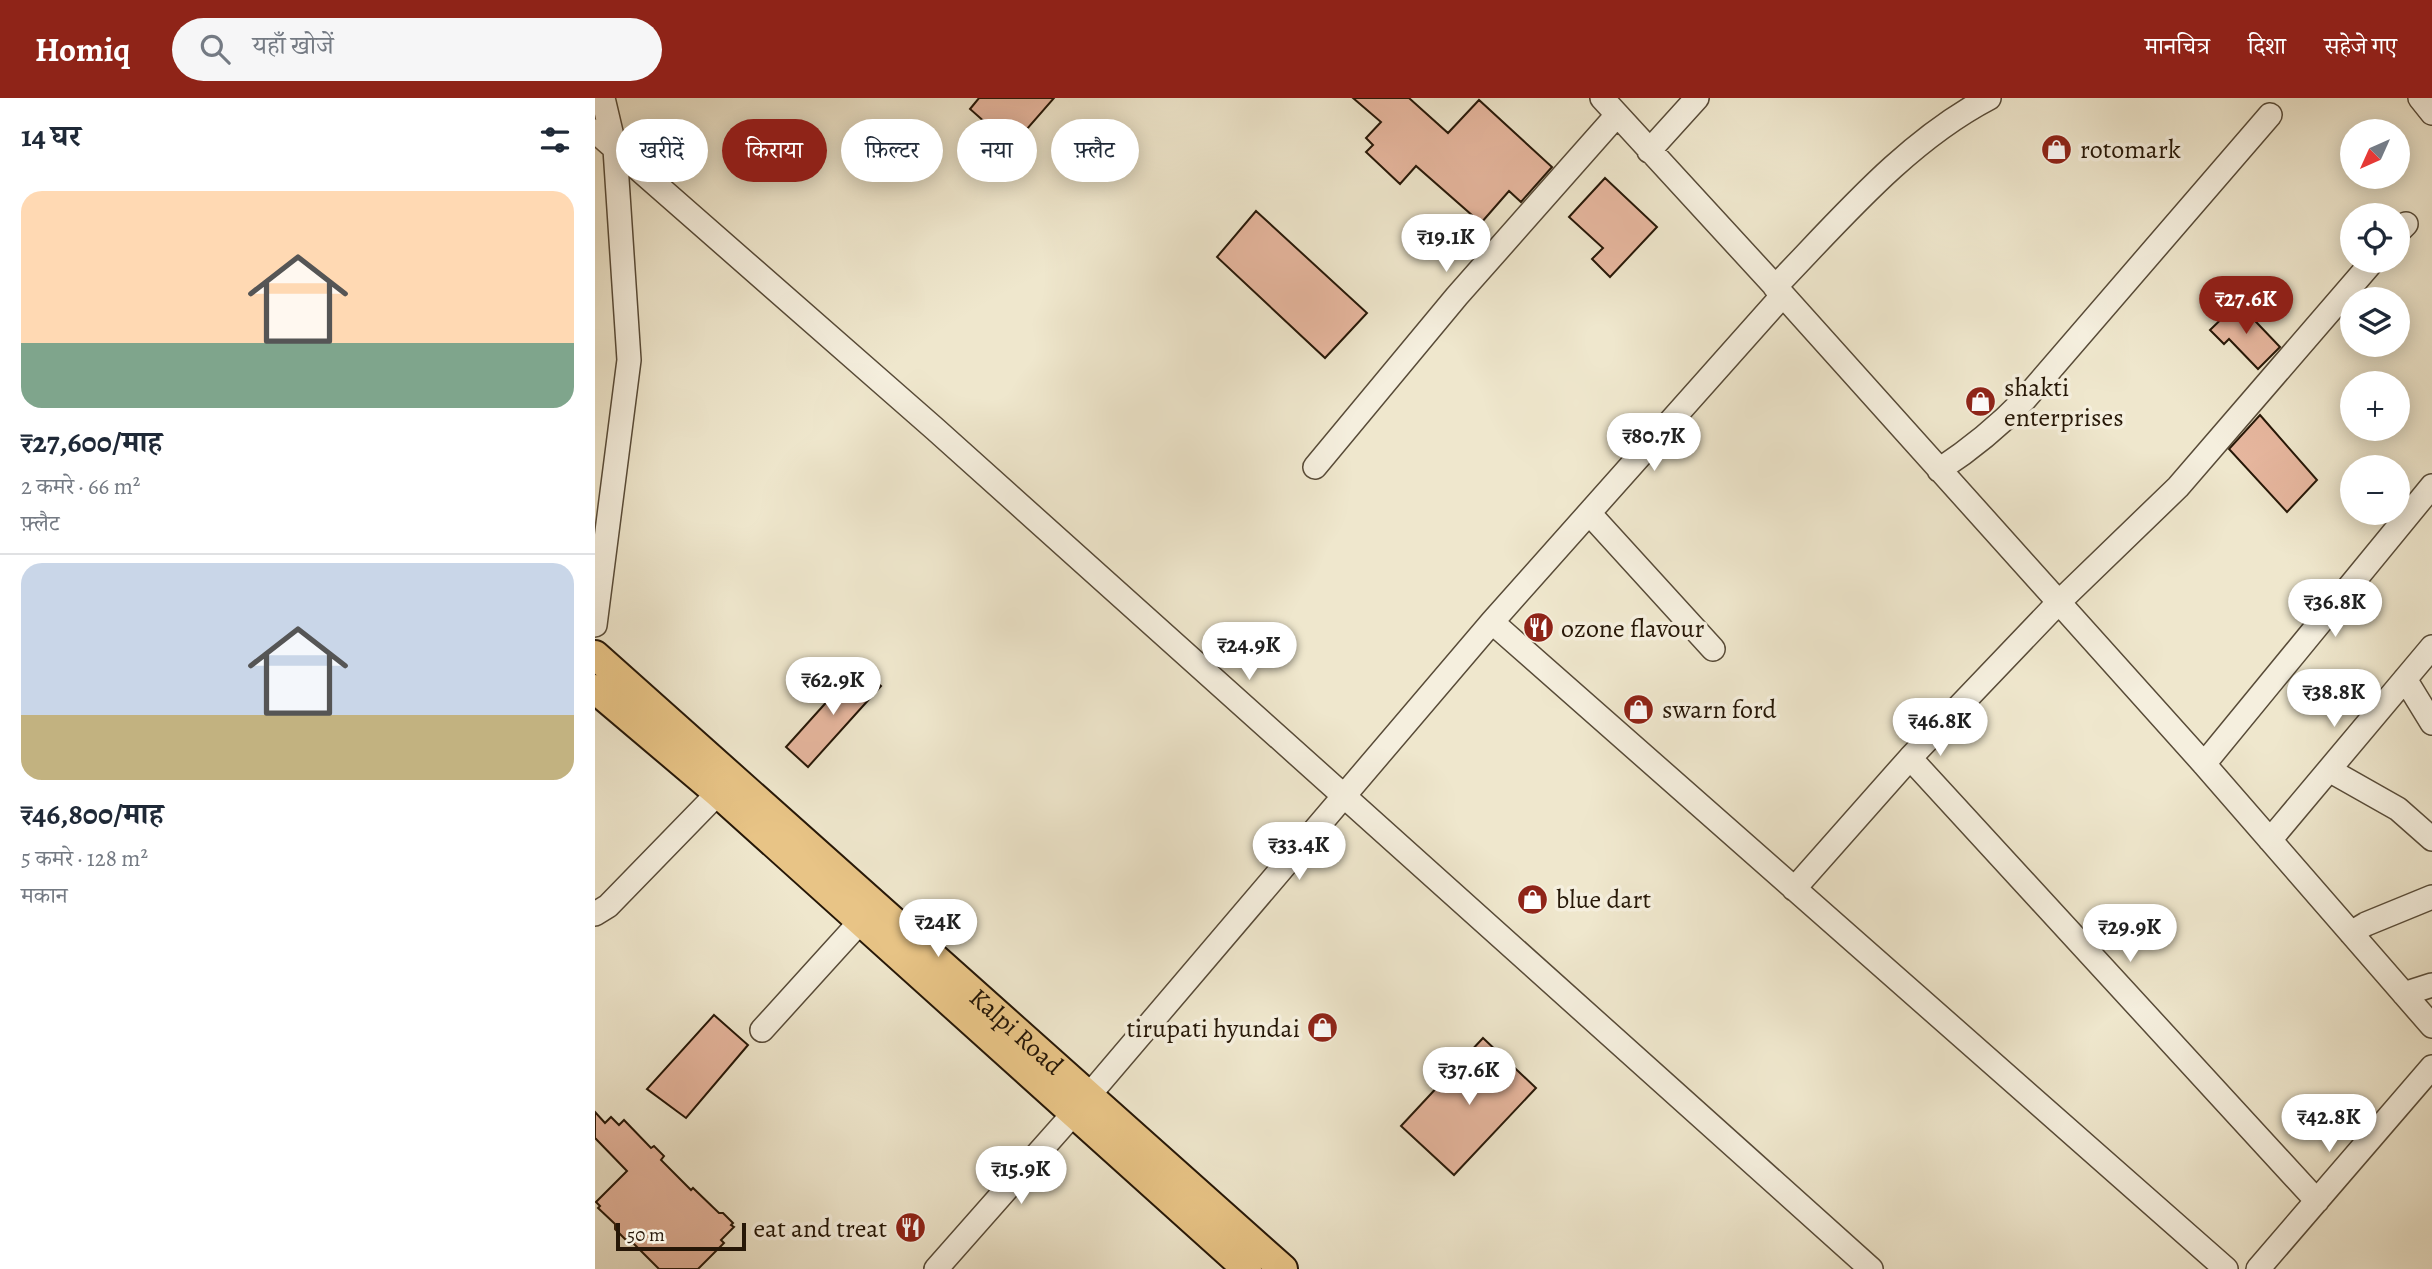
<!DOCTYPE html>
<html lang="hi">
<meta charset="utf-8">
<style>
:root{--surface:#fff;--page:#f6f6f7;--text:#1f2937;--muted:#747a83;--line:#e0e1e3;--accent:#8f2418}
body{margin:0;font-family:Alegreya,"Noto Serif Devanagari",serif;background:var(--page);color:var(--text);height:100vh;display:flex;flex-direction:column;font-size:26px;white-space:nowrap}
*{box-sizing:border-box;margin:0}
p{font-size:23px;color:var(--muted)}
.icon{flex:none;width:38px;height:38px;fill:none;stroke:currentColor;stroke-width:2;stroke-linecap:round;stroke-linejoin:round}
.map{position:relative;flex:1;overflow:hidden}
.side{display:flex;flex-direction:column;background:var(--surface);width:595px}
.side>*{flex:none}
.banner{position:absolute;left:21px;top:21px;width:665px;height:63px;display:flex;gap:14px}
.needle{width:46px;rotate:225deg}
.buttons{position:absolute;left:1745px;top:21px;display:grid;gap:14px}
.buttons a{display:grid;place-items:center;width:70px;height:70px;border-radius:50%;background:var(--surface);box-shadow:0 4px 18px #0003;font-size:35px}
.scale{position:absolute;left:21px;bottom:18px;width:130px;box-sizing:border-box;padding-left:7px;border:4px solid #261707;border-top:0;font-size:19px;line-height:24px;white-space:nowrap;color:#261707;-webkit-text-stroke:5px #f5efde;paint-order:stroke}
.price{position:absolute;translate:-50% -60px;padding:0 16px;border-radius:24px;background:#fff;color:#222;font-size:23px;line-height:46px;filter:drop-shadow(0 2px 4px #0008)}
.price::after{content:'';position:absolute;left:50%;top:42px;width:21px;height:16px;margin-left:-10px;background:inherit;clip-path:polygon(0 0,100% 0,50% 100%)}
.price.on{background:var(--accent);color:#fff}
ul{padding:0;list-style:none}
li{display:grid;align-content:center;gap:14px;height:371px;padding:0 21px}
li+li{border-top:2px solid var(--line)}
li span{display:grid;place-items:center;height:217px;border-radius:21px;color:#555}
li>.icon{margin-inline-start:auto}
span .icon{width:126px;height:126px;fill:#fffc;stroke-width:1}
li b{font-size:30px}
h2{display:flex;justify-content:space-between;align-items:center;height:84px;padding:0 21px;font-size:30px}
.pill{padding:0 24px;border-radius:32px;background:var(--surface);box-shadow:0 4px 18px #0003;font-size:24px;line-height:63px}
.pill.on{background:var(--accent);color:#fff}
header{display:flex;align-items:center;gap:42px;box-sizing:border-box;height:98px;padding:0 35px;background:var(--accent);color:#fff}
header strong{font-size:33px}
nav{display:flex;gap:38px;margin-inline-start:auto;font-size:24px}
.search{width:490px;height:63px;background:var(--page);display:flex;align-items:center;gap:18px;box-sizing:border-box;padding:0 24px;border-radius:38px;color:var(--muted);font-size:26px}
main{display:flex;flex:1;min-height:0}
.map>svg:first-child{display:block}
.building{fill:#e7b79f;stroke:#261707;stroke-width:2}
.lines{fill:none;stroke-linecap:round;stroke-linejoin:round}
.minor-casing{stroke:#584b38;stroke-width:26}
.major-casing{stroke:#261707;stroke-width:32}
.minor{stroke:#f5efde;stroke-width:23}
.major{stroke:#e8c486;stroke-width:28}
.labels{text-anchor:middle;stroke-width:7;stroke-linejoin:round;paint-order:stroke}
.poi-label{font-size:26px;fill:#261707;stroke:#f5efde;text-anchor:start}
.street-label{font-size:26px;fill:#261707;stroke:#f5efde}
</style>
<header>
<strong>Homiq</strong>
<div class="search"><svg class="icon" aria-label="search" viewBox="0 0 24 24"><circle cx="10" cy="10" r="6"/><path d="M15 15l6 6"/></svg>यहाँ खोजें</div>
<nav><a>मानचित्र</a><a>दिशा</a><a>सहेजे गए</a></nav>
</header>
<main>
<section class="side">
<h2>14 घर<svg class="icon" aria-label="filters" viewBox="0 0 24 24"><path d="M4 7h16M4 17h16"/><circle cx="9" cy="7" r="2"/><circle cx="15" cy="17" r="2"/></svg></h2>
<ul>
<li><span style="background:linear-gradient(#ffd9b3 70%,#7fa58c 0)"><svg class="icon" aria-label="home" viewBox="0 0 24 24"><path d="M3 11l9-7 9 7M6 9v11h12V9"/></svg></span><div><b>₹27,600/माह</b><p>2 कमरे · 66 m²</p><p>फ़्लैट</p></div></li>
<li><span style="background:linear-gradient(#c9d6e8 70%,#c2b280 0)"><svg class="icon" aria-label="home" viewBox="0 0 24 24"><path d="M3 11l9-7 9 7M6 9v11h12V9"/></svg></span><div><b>₹46,800/माह</b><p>5 कमरे · 128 m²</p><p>मकान</p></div></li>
</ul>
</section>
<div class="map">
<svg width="1837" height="1171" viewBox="0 0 1837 1171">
<rect width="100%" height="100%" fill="#efe7cd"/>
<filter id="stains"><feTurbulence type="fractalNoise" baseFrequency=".00286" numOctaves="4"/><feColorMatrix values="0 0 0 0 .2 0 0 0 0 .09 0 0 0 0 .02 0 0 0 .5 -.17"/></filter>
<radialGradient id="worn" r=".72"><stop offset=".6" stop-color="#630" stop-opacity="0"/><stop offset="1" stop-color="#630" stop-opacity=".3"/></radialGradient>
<path class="building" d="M384 0H459L417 48 375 11Z
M758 0H814L853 35 884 2 957 69 926 104 914 93 886 125 821 68 805 86 771 54 778 47 771 40 786 24Z
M1010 80 1062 129 1015 179 997 161 1008 150 974 119Z
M661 113 772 215 730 260 622 159Z
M1643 205 1685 249 1663 271 1634 241 1629 246 1615 232Z
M1665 317 1722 382 1692 414 1634 351Z
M264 568 286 588 213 669 191 649Z
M119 917 153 947 91 1020 52 991Z
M888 940 941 990 859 1077 806 1028Z
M0 1014 10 1025 16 1019 24 1027 29 1022 56 1050 59 1048 69 1058 66 1062 96 1092 98 1090 124 1115H128L138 1125 136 1127 139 1129 126 1142 129 1145 103 1171H64L33 1140 31 1142 20 1131V1126L3 1110 5 1108 1 1104 32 1073 0 1040Z"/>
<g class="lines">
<defs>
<path id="minor" d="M1007 0 1188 197 1609 666 1837 928
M1825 0 1837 15
M0 33 340 331 1276 1171
M1054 53 1102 0
M1802 135 1811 126
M1180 189C1245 122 1310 44 1394 0
M720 369 862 198 1022 17
M1344 372C1376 351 1403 329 1430 301L1675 17
M994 415 1118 551
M897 524 1631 1171
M0 527 34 262 20 51 8 0
M1810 581 1837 625
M1315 660 1722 1103
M1609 666 1837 388
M1734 672 1803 711 1837 741
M1675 742 1837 549
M1199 791 1315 660 1463 505 1583 389 1778 163
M0 816 13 808 123 695
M1756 835 1771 826 1837 799
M1809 896 1837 887
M167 932 265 824
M341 1171 478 1016 897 524 1188 197
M1663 1171 1837 969"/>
<g id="major">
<path id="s1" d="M0 557 688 1171"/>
<path d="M0 591 123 695 652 1171"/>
</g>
</defs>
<use href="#minor" class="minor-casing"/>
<use href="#major" class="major-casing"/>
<use href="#minor" class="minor"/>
<use href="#major" class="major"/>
</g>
<defs>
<symbol id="shop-disc" viewBox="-11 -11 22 22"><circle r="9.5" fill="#8f2418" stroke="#f5efde"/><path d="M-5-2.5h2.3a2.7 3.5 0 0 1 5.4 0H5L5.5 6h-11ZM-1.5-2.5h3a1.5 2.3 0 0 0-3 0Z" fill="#fff"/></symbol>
<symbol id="restaurant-disc" viewBox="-11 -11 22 22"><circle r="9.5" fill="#8f2418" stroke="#f5efde"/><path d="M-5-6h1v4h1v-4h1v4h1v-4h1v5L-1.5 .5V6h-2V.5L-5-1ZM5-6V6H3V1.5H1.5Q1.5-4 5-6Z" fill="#fff"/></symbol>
</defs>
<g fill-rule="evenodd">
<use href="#shop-disc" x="1444" y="34" width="35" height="35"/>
<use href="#shop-disc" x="1368" y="286" width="35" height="35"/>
<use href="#restaurant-disc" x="926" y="512" width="35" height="35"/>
<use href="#shop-disc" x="1026" y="594" width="35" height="35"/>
<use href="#shop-disc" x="920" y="784" width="35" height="35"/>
<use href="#shop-disc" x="710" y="912" width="35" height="35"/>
<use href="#restaurant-disc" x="298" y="1112" width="35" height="35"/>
</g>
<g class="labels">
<g class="poi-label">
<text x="1485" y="60">rotomark</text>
<text x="1409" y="298">shakti<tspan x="1409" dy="30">enterprises</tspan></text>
<text x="966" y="539">ozone flavour</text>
<text x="1067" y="620">swarn ford</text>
<text x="961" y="810">blue dart</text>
<text x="705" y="939" text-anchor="end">tirupati hyundai</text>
<text x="292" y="1139" text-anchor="end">eat and treat</text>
</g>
<g class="street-label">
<text dy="9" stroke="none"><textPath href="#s1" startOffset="565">Kalpi Road</textPath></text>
</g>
</g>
<rect width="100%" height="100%" filter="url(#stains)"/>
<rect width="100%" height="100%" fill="url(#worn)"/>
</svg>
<div class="buttons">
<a><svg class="needle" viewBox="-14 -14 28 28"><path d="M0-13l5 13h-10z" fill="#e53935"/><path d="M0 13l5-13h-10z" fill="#747a83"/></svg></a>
<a><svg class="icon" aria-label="locate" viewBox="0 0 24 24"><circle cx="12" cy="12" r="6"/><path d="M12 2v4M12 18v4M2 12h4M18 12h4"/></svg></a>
<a><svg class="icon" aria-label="layers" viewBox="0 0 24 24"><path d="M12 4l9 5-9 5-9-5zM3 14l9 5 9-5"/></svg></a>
<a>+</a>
<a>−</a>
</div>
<div class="scale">50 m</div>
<b class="price" style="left:851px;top:176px">₹19.1K</b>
<b class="price on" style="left:1651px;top:238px">₹27.6K</b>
<b class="price" style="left:1059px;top:375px">₹80.7K</b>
<b class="price" style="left:1740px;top:541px">₹36.8K</b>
<b class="price" style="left:654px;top:584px">₹24.9K</b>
<b class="price" style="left:238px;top:619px">₹62.9K</b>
<b class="price" style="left:1739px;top:631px">₹38.8K</b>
<b class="price" style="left:1345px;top:660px">₹46.8K</b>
<b class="price" style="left:704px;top:784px">₹33.4K</b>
<b class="price" style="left:343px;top:861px">₹24K</b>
<b class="price" style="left:1535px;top:866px">₹29.9K</b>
<b class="price" style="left:874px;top:1009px">₹37.6K</b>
<b class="price" style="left:1734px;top:1056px">₹42.8K</b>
<b class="price" style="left:426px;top:1108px">₹15.9K</b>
<div class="banner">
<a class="pill">खरीदें</a>
<a class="pill on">किराया</a>
<a class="pill">फ़िल्टर</a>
<a class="pill">नया</a>
<a class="pill">फ़्लैट</a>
</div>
</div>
</main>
